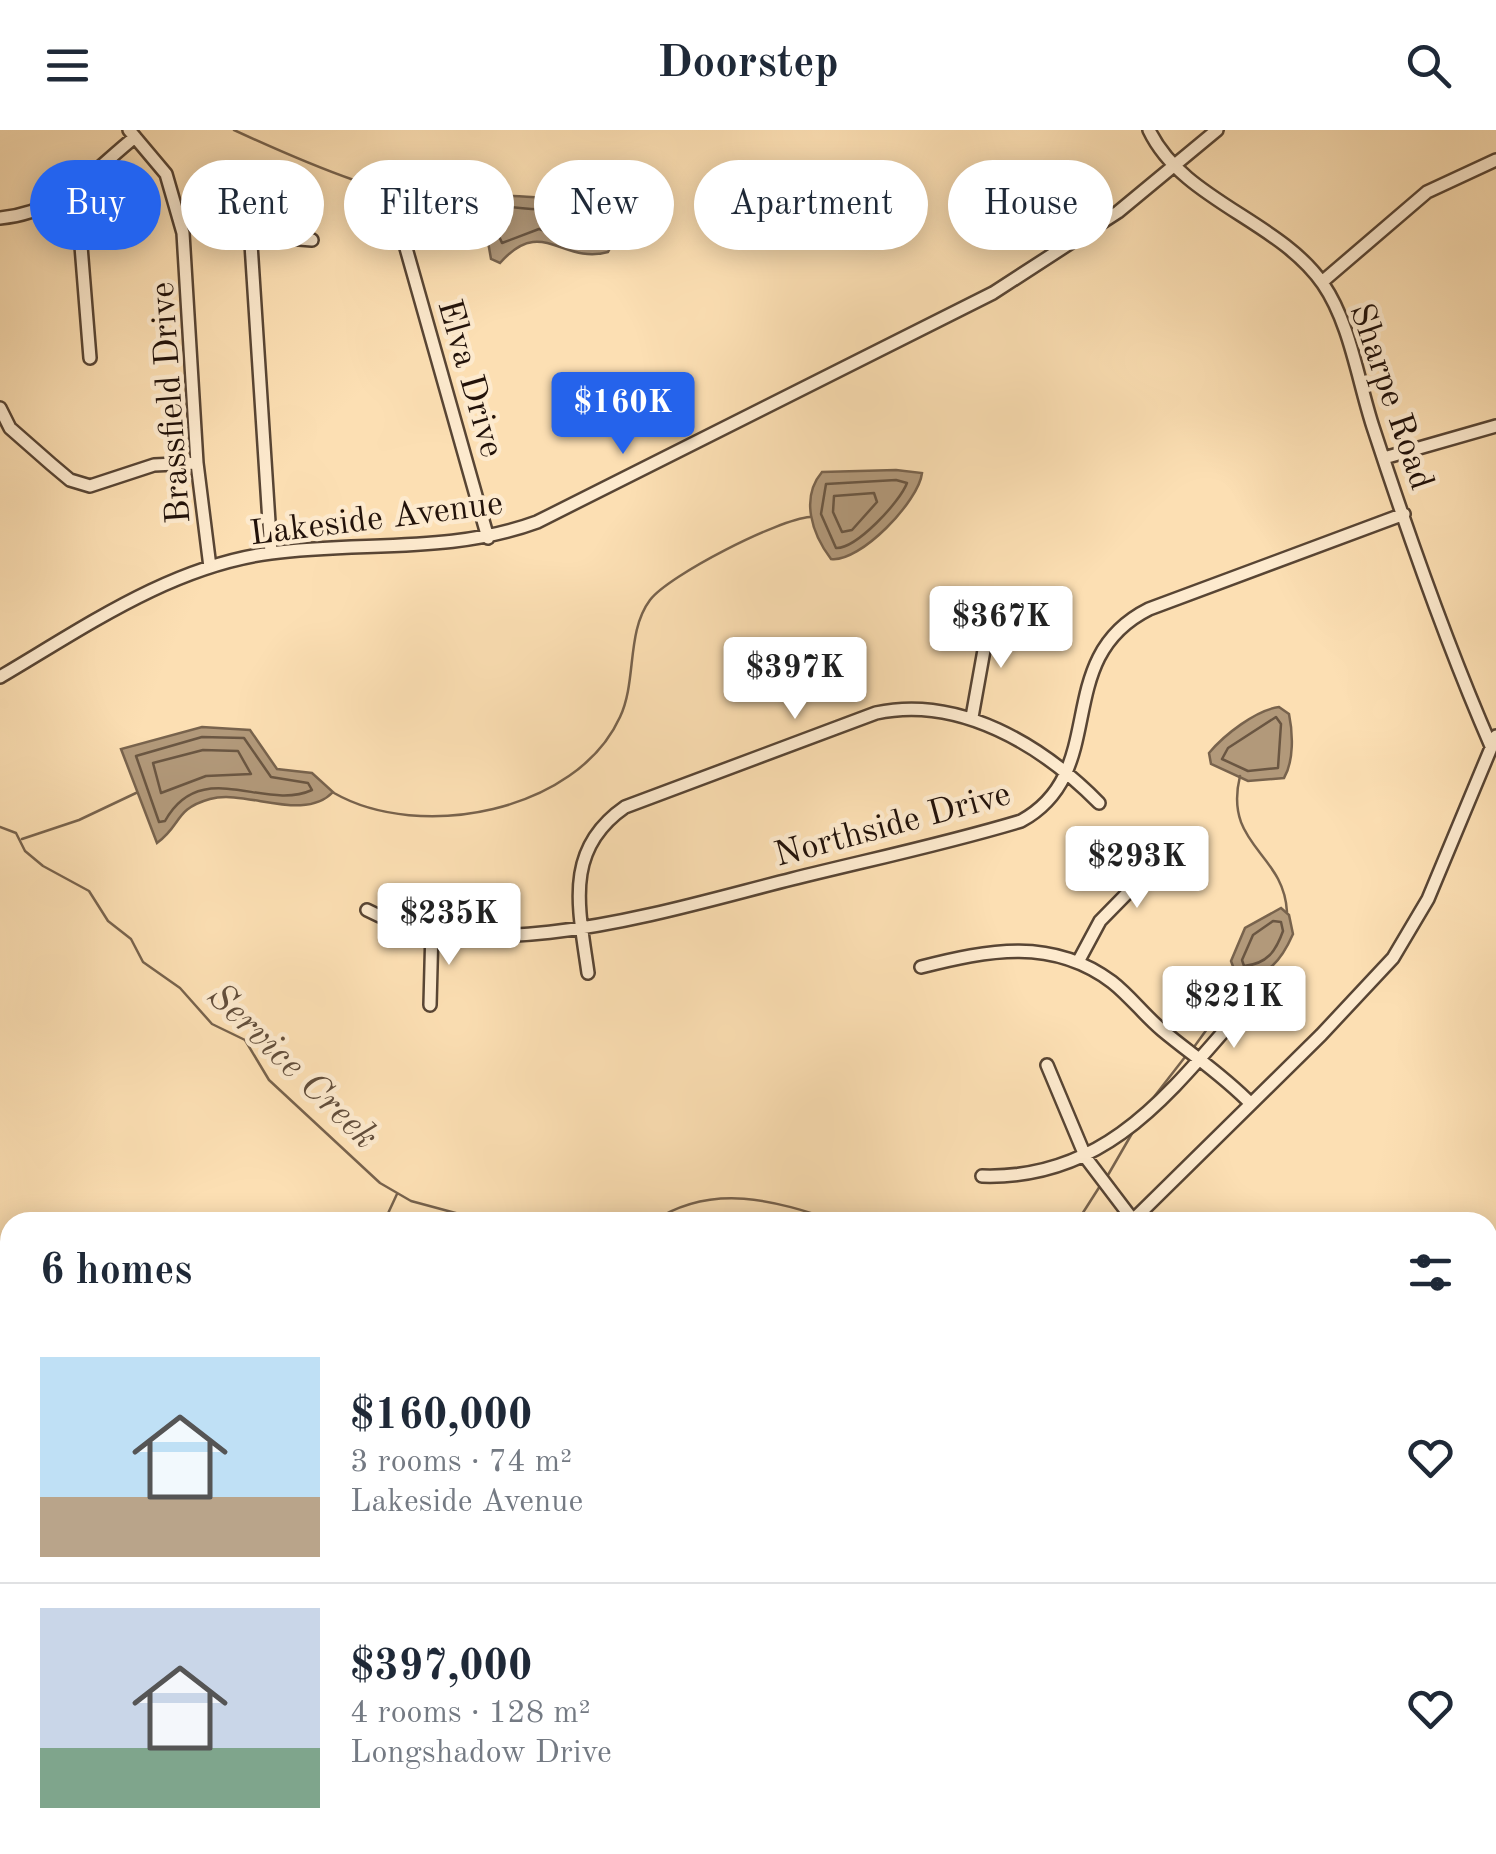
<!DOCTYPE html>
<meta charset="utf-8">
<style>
:root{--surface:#fff;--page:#f6f6f7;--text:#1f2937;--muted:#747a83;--line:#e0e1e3;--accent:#2563eb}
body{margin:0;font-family:"Old Standard TT",serif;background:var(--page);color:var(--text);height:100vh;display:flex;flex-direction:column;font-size:38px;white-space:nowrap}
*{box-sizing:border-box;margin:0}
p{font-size:32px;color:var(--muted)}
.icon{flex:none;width:55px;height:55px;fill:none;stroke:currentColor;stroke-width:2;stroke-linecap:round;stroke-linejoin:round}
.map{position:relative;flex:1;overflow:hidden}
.panel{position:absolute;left:0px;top:1082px;width:1498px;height:642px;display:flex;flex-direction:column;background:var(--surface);border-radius:30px 30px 0 0;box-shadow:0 5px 25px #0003}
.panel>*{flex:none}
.guide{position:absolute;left:30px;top:30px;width:1438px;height:90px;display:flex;gap:20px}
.price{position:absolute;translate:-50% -85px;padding:0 22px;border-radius:10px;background:#fff;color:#222;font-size:32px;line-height:65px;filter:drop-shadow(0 2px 5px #0008)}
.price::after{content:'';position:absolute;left:50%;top:60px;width:30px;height:22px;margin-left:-15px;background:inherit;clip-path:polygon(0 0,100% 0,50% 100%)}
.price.on{background:var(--accent);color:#fff}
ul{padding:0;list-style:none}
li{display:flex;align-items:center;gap:30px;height:250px;padding:0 40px}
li+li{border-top:2px solid var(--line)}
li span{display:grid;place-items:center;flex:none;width:280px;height:200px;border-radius:0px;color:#555}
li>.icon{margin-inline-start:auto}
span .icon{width:120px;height:120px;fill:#fffc;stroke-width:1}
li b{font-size:42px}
h2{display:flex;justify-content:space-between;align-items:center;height:120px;padding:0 40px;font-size:42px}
.tag{padding:0 35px;border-radius:45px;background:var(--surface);box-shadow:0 5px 25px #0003;font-size:35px;line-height:90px}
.tag.on{background:var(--accent);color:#fff}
header{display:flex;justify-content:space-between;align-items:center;height:130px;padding:0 40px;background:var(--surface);font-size:45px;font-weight:800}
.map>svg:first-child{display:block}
.green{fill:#d7bc96;stroke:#7c6750;stroke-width:2.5}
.water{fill:#b2997a;stroke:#78634d;stroke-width:2.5}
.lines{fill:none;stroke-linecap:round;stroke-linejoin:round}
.shore{stroke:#6a5642;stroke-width:2.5}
.stream{stroke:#78634d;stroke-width:2.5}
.minor-casing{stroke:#584534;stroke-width:16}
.minor{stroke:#fdeace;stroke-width:11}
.labels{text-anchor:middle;stroke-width:9;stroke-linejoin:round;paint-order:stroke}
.street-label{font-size:35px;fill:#22120a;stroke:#fdeace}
.water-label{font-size:38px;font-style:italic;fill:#634f3c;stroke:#fdeace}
</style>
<header><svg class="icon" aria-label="menu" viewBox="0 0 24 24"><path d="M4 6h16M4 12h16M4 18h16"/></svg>Doorstep<svg class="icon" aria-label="search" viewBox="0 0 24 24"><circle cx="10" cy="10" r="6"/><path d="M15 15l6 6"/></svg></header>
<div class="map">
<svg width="1496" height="1724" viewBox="0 0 1496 1724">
<rect width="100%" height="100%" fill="#fcdfb3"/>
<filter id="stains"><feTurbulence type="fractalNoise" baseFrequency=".002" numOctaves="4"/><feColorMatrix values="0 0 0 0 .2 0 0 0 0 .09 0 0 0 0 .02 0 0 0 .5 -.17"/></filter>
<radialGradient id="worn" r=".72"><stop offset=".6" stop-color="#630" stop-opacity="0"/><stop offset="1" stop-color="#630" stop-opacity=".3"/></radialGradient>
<path class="green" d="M42 1715H198L204 1724H41Z"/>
<path class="water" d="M627 51 637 68 608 122C562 135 542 85 500 133L491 129 486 100 478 85 485 68C503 61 556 72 582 68 600 66 612 55 627 51Z
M896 340 922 343C919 371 860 433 831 429 812 404 800 368 822 342Z
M1279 577 1289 584C1293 603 1294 631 1284 648L1248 651 1211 634 1209 623C1224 605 1256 580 1279 577Z
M202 597 250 600 277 639 312 643 333 662C304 693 246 659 210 669 174 679 182 695 157 713L121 619Z
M1281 778 1289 785 1293 804C1282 829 1267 850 1237 847L1231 831 1245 798Z"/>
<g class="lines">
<path class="shore" d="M617 68 622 75 607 109 600 114 586 115 539 99 502 113 489 83 495 75C536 81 578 84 617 68Z
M896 350 907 353C900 372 856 419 836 418L821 384 826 354Z
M874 363 877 372 852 400 842 402 833 382 834 366Z
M1276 587 1281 594 1278 638 1248 641 1222 629 1228 618Z
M202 607 244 608 271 647 308 653 312 660C264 682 201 626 165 691L159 692 136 626Z
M203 620 238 621 251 644 206 646 161 663 153 633Z
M1273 791 1281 792 1283 801C1276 821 1267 834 1244 836L1242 830 1253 805Z"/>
<path class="stream" d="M234 0C312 36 392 70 479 80
M1240 646C1223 716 1284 722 1287 782
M334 663C420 712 577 682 620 587 637 551 626 502 650 470 669 445 779 389 810 387
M0 697 16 703 25 721 43 736 89 761 108 791 131 809 143 832 180 858 212 894 245 910 269 950 380 1053 411 1071 489 1092
M22 709 79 690 136 663
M1194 917 1223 877 1235 847
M1150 972 1185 927
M1108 1045 1134 1000
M384 1092 397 1064
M652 1092C712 1052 775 1070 838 1092
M1077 1092 1100 1056
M1488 1132 1496 1131
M1137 1715 1141 1724"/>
<defs>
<path id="minor" d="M129 0 166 44 183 103 197 333 210 437
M1149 0C1183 71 1279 90 1323 154 1350 193 1358 251 1373 297 1408 404 1446 513 1491 616
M61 70 77 99 81 116 90 228
M0 88C62 82 89 44 135 7
M402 104 488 408
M1322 152 1427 62 1496 30
M0 278 10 298 51 334 70 350 90 356 154 335 197 333
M1384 328 1496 296
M271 423 251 114 260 106 312 110
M0 547C85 497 171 436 271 423 361 411 450 424 537 392L993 163 1118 82 1217 0
M972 587 986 509 984 494
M367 780C482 841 671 779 792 749 868 730 945 714 1021 691 1112 641 1049 529 1149 479L1404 384
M1078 832 1100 791 1148 742 1163 716
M921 837C988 820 1052 807 1112 852 1130 866 1144 885 1162 900 1192 925 1223 945 1251 974
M588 843C579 778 563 720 625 677L876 583C959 565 1042 615 1099 673
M430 875 432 798
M1047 935 1086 1028 1133 1090
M982 1046C1102 1050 1165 969 1237 886
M1131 1092 1321 905 1393 828 1428 769 1496 606
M0 1446 10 1460
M0 1567 10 1562
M409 1715 426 1724
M712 1715 714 1724
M1052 1719V1724
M514 1724 519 1715
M851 1724 854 1715"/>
</defs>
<use href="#minor" class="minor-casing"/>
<use href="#minor" class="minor"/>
</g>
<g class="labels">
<g class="street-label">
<text transform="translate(472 248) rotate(74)" y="12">Elva Drive</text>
<text transform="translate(1393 266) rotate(71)" y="12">Sharpe Road</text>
<text transform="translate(169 273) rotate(-94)" y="12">Brassfield Drive</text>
<text transform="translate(376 387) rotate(-7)" y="12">Lakeside Avenue</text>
<text transform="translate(892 693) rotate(-15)" y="12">Northside Drive</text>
</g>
<g class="water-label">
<text transform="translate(294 935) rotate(44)" y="13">Service Creek</text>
</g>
</g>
<rect width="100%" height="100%" filter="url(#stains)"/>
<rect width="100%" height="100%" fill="url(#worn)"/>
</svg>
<b class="price on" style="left:623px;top:327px">$160K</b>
<b class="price" style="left:1001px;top:541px">$367K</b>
<b class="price" style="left:795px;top:592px">$397K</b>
<b class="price" style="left:1137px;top:781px">$293K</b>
<b class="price" style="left:449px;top:838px">$235K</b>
<b class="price" style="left:1234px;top:921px">$221K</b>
<div class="guide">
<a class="tag on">Buy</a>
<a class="tag">Rent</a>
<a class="tag">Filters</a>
<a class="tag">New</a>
<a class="tag">Apartment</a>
<a class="tag">House</a>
</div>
<section class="panel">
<h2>6 homes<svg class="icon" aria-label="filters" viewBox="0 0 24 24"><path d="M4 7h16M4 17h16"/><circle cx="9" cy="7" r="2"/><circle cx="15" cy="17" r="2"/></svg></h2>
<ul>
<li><span style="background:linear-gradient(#bfe0f5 70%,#b9a48a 0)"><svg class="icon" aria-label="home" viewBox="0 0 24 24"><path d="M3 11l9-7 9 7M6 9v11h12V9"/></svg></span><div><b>$160,000</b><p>3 rooms · 74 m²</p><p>Lakeside Avenue</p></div><svg class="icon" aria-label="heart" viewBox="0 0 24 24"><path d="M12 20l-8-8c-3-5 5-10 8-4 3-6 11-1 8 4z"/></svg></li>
<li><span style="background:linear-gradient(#c9d6e8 70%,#7fa58c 0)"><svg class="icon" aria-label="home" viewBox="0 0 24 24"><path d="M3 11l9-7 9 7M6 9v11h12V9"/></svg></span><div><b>$397,000</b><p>4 rooms · 128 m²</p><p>Longshadow Drive</p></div><svg class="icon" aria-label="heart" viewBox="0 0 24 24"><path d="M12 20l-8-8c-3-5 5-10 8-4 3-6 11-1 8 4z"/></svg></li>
</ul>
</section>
</div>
